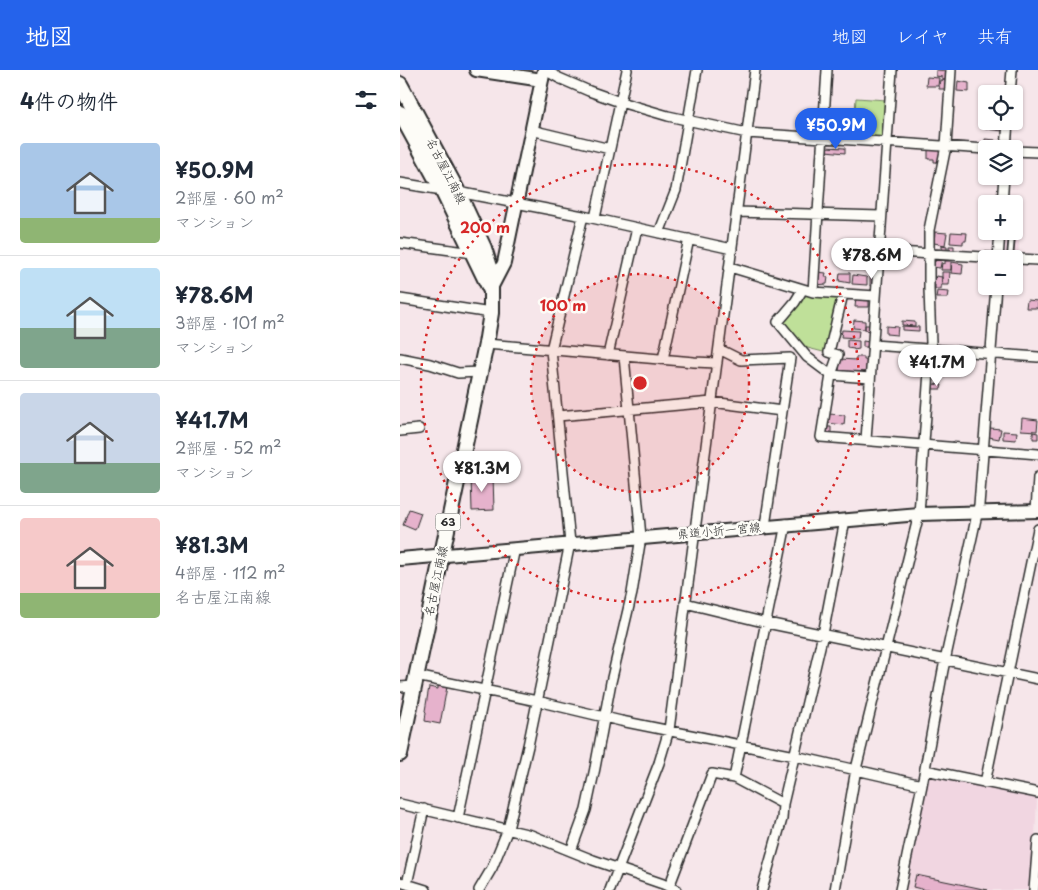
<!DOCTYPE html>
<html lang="ja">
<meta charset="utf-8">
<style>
:root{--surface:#fff;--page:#f6f6f7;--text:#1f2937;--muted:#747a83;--line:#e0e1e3;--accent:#2563eb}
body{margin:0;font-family:"Playpen Sans","Klee One",sans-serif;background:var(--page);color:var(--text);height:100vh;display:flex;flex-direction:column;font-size:19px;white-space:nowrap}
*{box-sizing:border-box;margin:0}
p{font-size:16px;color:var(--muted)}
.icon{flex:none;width:28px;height:28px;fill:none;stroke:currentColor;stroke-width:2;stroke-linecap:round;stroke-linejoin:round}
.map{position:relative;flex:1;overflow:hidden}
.drawer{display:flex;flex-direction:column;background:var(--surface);width:400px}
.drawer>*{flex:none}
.tools{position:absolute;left:578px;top:15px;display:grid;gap:10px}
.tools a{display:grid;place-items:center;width:45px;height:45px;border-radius:5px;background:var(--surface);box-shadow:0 1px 4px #0004;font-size:25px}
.price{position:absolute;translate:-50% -42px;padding:0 11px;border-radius:18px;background:#fff;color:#222;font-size:16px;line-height:32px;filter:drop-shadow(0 1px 2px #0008)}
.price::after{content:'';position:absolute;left:50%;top:30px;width:15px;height:11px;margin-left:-8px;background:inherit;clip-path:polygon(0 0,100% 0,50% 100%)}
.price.on{background:var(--accent);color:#fff}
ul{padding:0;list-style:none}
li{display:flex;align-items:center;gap:15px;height:125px;padding:0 20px}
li+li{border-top:1px solid var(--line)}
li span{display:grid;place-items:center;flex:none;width:140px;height:100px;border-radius:5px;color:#555}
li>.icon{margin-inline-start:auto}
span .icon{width:60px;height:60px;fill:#fffc;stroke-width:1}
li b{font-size:21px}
h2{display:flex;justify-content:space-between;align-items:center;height:60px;padding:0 20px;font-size:21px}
header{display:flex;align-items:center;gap:30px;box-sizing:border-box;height:70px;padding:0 25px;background:var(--accent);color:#fff}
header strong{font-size:24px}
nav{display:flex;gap:28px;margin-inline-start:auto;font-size:18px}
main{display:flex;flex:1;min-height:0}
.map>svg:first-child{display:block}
.built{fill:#f1d6e1}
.green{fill:#bfe099;stroke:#758662}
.building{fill:#e6b2cc;stroke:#2b2b2b}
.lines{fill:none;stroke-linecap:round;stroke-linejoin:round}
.lane-casing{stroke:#2b2b2b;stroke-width:8}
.street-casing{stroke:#2b2b2b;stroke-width:12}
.secondary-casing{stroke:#2b2b2b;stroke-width:16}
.primary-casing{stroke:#2b2b2b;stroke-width:18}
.lane{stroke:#fdfcf7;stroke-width:4.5}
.street{stroke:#fdfcf7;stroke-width:9}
.secondary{stroke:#fdfcf7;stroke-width:12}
.primary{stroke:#fdfcf7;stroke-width:14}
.ring{fill:none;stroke:#d62828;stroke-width:2.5;stroke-dasharray:2.5 5}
.labels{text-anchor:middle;stroke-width:5;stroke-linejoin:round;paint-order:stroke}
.shield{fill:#fdfcf7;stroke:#6a6a68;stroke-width:1}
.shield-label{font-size:11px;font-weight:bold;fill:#2b2b2b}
.street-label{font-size:12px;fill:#2b2b2b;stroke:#fdfcf7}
.centre{fill:#d62828;stroke:#fdfcf7;stroke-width:2.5}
.ring-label{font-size:15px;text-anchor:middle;font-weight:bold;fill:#d62828;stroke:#fdfcf7;stroke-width:5;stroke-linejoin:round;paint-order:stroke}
</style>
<header>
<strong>地図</strong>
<nav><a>地図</a><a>レイヤ</a><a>共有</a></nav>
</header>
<main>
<section class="drawer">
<h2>4件の物件<svg class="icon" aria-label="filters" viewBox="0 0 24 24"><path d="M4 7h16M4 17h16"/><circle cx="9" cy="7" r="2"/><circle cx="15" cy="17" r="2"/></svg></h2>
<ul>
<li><span style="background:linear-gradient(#a9c7e8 75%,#8fb573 0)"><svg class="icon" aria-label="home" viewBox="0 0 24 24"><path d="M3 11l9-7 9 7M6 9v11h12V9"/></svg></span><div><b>¥50.9M</b><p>2部屋 · 60 m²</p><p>マンション</p></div></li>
<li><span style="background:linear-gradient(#bfe0f5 60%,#7fa58c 0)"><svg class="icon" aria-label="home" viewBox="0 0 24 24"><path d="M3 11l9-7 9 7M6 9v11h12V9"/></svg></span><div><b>¥78.6M</b><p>3部屋 · 101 m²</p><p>マンション</p></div></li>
<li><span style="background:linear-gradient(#c9d6e8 70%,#7fa58c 0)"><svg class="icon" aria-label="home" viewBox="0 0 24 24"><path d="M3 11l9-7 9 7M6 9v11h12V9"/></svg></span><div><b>¥41.7M</b><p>2部屋 · 52 m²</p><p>マンション</p></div></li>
<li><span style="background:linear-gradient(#f6c9c9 75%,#8fb573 0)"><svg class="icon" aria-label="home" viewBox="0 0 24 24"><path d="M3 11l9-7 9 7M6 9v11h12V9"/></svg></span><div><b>¥81.3M</b><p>4部屋 · 112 m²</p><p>名古屋江南線</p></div></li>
</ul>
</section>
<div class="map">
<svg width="638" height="820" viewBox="0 0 638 820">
<rect width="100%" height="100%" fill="#f6e6ea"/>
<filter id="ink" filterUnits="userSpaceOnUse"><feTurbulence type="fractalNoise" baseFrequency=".02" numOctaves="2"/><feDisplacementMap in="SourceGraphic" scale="10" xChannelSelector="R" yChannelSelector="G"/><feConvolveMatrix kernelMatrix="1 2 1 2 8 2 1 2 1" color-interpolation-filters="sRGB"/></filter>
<g filter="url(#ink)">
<path class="built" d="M614 159 620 160 618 187 603 185 602 183 603 161H614Z
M532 705 631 725 637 729 632 820H504L529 706Z"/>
<path class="green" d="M456 28 487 30 484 67 482 69 453 67Z
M405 223 441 226 427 283 404 277 383 253Z"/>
<path class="building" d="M536 0 548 1V10H542V7L536 6Z
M527 7 539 8 538 16H526Z
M540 10H546L545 19H539Z
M558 11 569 13V22L557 21Z
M427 49 433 50V55H427Z
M436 50 451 51 450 60 436 59Z
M586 51H603V61L586 59Z
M585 69 595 70 594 76 585 75Z
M426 77 445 78V83L426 81Z
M528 79H540V92H534V89H528Z
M535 162 547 163 545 175 534 173Z
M551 162 567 163 566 171H563V174L550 173Z
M542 175 547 176V181L542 180Z
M549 176H554V181H549Z
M536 188 542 189 540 198 532 197 533 191H536Z
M545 191H551V200H541L542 193 545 194Z
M552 192 563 194 562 204 551 203Z
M418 202 426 203 425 207H428L427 214 416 215Z
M542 202H550L549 215H542Z
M440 203H450V213L439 211Z
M453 205 466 207 467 208V215L452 214Z
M470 206H474V215H470Z
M536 206 542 207 541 219H535V215H532V209H535Z
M537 221 549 222 548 228H536Z
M456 228 469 229V237H455Z
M627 230 638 231V240L637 238H626Z
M454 250 465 251V259L453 258Z
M502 251 515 252V256L502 255Z
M465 255H471L470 261 465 260Z
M486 256 498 257 497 265 486 264Z
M502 256 519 257V261L502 260Z
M442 260 459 261 458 268 441 267Z
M447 270 459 271V279L454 280V279L447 278Z
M463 271 469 272V277H463Z
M536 283 555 285 554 299 535 297Z
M456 287H464V290H467L466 302 439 301 440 289 456 290Z
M533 314 542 315 541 319H533Z
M428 344 445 345 444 355 427 353Z
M622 348 638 350 637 361 621 360Z
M425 357H431V363L424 362Z
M590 358 601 359 599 369 589 367Z
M603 361 617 362 616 370 603 369Z
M633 362 638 363V369H633Z
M93 406 94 440 72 441 71 407Z
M9 439 21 443 15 460 3 455Z
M38 616 47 617 40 654 25 651 26 642 25 641 29 617 38 619Z
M516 805 588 820H525L513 817Z"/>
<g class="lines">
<defs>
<path id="lane" d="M610 188 612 165"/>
<path id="street" d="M145 0 159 8 189 21 220 32 268 46 347 63 586 79
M610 24 612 0
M131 60 210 79
M606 79 608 51
M614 81 638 82
M0 113 42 120
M58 122 183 146 332 179
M602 134 604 106
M337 142 481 146
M195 148 227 0
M259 163 276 120 297 0
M0 173 73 183
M479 181 638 190
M598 189 600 161
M330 197 413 222 476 226
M403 219 395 232 378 252 407 287 431 305 421 367 638 384
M413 222 427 0
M0 229 91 243
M86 274 294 292 317 293
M473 275 638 287
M319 279 341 290 390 288 365 456
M208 285 237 158
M0 288 30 294 58 303 80 302
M263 289 289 169
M431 305 438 285 429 282 443 224
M431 305 470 308
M158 346 312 332 382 341
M0 361 19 359
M466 370 492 0
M636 441 638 407
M285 533 367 553 638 609
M16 606 137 631 221 651 395 686 522 715
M0 617 14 616
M525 700 638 723
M334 708 386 454
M585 713 638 459
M0 734 131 765 193 790 263 814 276 820
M383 734 423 564 445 450
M58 748 115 478
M171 781 186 740 195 698 211 612 232 523 241 467 224 286
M0 812 26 820
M7 814 24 739
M269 817 312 704 334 708 383 734 382 749 362 820
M79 820 92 798 108 759 128 676 170 473 151 280 183 146
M210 820 259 693 269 660 355 0
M435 820 456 699 519 444 531 273 529 219V160L546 76 551 0
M500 820 522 715 543 600 579 435 596 216
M634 820 638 770"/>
<path id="secondary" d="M76 0 142 10
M90 220 104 193 144 0
M0 489 519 444 638 441"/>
<path id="primary" d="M0 14 58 122 84 178 91 200V243L86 274 0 684
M0 43 42 120 90 219"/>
</defs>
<use href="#lane" class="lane-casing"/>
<use href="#street" class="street-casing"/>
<use href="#secondary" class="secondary-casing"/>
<use href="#primary" class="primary-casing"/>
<use href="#lane" class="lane"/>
<use href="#street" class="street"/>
<use href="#secondary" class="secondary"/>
<use href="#primary" class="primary"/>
</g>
</g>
<circle cx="240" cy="313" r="109" fill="#d62828" fill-opacity=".12"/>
<g class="ring">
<circle cx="240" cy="313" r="109"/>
<circle cx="240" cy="313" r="219"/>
</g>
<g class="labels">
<rect class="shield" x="35.5" y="443.5" width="25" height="17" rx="4"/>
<g class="shield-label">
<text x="48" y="456">63</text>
</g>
<g class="street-label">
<text transform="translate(46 101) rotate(63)" y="4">名古屋江南線</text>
<text transform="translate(319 461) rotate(-5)" y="4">県道小折一宮線</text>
<text transform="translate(36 511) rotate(-78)" y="4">名古屋江南線</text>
</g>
</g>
<circle cx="240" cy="313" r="8" class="centre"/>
<g class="ring-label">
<text x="85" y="163">200 m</text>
<text x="163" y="241">100 m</text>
</g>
</svg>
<div class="tools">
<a><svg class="icon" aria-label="locate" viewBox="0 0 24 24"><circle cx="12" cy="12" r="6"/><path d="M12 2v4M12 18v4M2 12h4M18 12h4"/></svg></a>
<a><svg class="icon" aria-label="layers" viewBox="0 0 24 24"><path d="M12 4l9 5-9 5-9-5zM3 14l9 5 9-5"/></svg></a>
<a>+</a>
<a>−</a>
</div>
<b class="price on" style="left:436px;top:80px">¥50.9M</b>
<b class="price" style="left:472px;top:210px">¥78.6M</b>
<b class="price" style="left:537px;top:317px">¥41.7M</b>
<b class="price" style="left:82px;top:423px">¥81.3M</b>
</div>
</main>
